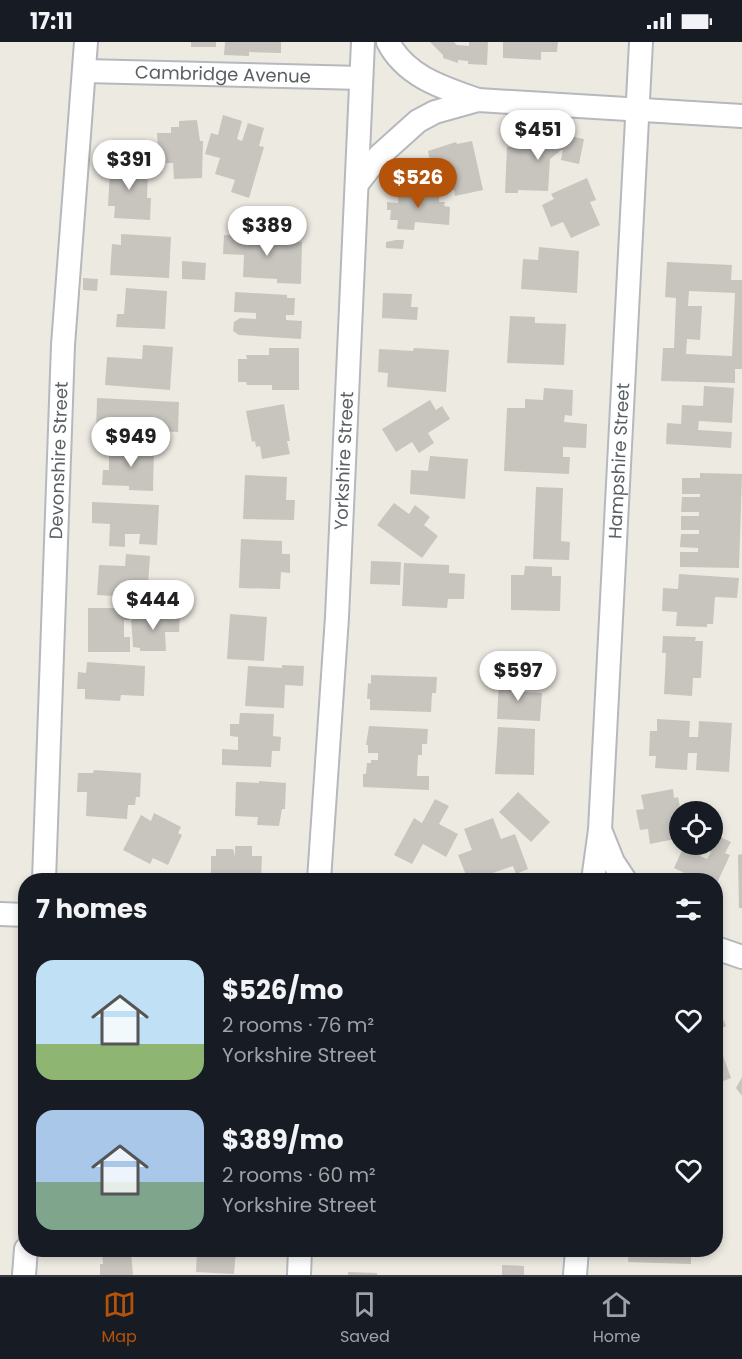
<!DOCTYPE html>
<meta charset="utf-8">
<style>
:root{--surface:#171b24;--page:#20242c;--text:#f1f3f6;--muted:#9ea1a6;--line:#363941;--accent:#b45309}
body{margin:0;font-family:Poppins,sans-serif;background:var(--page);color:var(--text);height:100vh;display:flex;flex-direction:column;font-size:22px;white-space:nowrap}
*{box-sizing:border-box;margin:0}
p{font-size:20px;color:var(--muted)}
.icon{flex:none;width:33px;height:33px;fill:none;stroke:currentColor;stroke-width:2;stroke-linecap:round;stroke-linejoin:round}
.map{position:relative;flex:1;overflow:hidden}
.panel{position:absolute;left:18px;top:831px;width:705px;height:384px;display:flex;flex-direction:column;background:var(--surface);border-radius:24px;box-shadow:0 3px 9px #0003}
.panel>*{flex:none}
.tools{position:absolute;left:669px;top:759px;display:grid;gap:12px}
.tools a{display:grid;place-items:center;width:54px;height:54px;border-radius:50%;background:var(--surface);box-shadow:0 3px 9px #0003;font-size:30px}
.price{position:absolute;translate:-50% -51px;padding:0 14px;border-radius:21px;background:#fff;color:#222;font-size:20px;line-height:39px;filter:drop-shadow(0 2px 3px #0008)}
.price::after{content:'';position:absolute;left:50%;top:36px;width:18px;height:14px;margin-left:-9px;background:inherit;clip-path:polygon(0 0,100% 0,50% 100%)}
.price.on{background:var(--accent);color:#fff}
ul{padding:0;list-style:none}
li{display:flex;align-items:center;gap:18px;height:150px;padding:0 18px}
li span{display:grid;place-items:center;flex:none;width:168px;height:120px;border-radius:18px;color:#555}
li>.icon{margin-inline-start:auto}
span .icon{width:72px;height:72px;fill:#fffc;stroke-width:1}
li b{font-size:26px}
h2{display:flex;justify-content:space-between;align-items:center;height:72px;padding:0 18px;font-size:26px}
.status{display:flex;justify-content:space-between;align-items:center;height:42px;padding:0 30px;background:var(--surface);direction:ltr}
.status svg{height:16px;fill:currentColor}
.dock{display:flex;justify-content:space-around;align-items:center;height:84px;border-top:2px solid var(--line);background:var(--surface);font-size:16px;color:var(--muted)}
.dock a{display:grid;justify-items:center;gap:3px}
.dock .on{color:var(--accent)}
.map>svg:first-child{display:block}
.building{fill:#c8c5bf;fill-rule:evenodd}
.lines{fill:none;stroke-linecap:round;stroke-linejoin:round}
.minor-casing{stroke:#b5b8bc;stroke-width:26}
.minor{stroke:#fff;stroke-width:22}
.labels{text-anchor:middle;stroke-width:5;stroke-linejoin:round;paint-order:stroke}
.street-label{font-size:18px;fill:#5a5f63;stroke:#fff}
</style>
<div class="status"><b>17:11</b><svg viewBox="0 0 49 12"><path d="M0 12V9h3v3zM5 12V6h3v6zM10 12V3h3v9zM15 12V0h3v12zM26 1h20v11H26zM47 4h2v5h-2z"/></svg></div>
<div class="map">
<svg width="742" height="1233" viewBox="0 0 742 1233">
<rect width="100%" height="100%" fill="#edeae2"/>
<path class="building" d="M191 0H216V5H191Z
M225 0H281V11L249 10V14L224 13Z
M430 0H454L457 3 469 4V0H488L487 23 468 22V19L458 18V21L443 16V13Z
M503 0H558L557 10H541V18L503 16Z
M223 73 242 79 237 97 242 99 248 81 264 86 259 104 264 105 249 156 231 150 235 138 215 132 220 116 205 112 211 91 218 93Z
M197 78 200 99H203L202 136 174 137 173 121H159L157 91H171V85H179V79Z
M551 90 584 97 579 122 561 118 563 108H561L550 117 548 149 518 148V151H505L507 105H517L518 97 549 99Z
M472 99 483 148 455 154 454 148 447 150 443 135 434 137 428 109 456 100 457 102Z
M114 115 135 116 134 128 148 129 147 156H151L150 178 114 176 115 164H108L110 127H113Z
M587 136 596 158 590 160 600 183 571 196 563 180 551 185 542 163 554 157 551 152Z
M399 145 431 148 430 153 439 154V160H445L444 164 450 165 449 183 415 180 414 188 397 187 398 178H390L391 168H387V160L398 161Z
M121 192 171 195 169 236 110 233 112 202 121 203Z
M224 193 285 195V200H302L301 242 277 241V237L243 235 244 213 223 212Z
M396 198H404L403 207 386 206V200Z
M539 205 579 209 577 251 521 247 523 217 538 218Z
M182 219 206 221 205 238 182 237Z
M667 220 732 223 731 238H742V327H735V341L661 339 663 306H674L676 256 665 255ZM689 249 735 251 732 314 686 312 687 297 700 298 702 264H688Z
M83 236 98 237 97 249 83 248Z
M126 246 167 249 165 287 116 285 117 272H124Z
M235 250 287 253V256H295L294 273H286V278L302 279 301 297 239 293 233 289 234 280 240 276 256 277V271L234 270Z
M383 251 412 252 411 265H418L417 278 382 276Z
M510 274 535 275V281L566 282 564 323 507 321Z
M143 303 173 305 170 348 105 343 107 315 142 317Z
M269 306H299V348H272V343H247L246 340H238V317H247L246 313H269Z
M414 306 449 308 446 350 387 345 388 331 378 330 379 307 413 309Z
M704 344 734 346 732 381 699 379 698 388 732 390 731 406 666 402 667 381 681 382 682 363 703 364Z
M544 346 573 348 572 374 565 373 564 380 587 382 586 406 563 405V415H570L569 432 504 429 507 366H525V357L543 358Z
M97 356 179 360 178 390 134 388V397H123L124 388 112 387V393L96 392Z
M430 358 436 368 442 364 450 377 428 391 434 401 419 411 412 400 396 410 382 387Z
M284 362 290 399H287L290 412 262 417 260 404 256 405 255 399 252 400 246 369Z
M109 405 154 406 153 449 129 448V444L102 443 103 428H109Z
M430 414 468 417 465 457 410 452 411 428 428 429Z
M700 431 742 432 739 526 680 525V510H698V506L680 505 681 492H699V488H681V474H699V470H681L682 455H700V452H682V436H700Z
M245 433 287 435 286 458H295L294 478 243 477Z
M536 445 563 446 561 499 570 500 569 518 533 517Z
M92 460 159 463 157 503 139 502 140 492H125V505L109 504 110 482 92 481Z
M394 461 409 472 415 463 430 475 424 483 438 494 422 516 377 483Z
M241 497 282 499V512H290V531L281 530 280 547 239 546Z
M126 512 150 514 147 556 97 553 99 523 125 524Z
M371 519 401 520 400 543 370 542Z
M404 521 449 523V531L465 532 464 557H448L447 566 402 564Z
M525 524 552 525V534H561L560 569 511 568V533H524Z
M679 532 739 536 737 556 715 555 713 582H707V585L676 584 677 570 662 569 663 546 678 547Z
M88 566H130V578H124V595H130V610H88Z
M140 571 180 573 179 590H165L166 609H140V606L133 605 131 575H140Z
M230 572 267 575 264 619 227 617Z
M663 594 696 595 695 599H703L701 636H693L692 654 664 652 666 611H662Z
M87 620 145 624 144 654 121 653 120 659 85 657V647H77L78 630 86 631Z
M282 623 304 624 303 644 285 643 284 666 245 664 248 624 282 626Z
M371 633 437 635 436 651H432L431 670 370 668V657H367L368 641 371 642Z
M499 637 525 638 524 650 542 651 540 679 497 677Z
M240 671 274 672 273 694 281 695 280 709H272L271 725 222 723V707L238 708V695L230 694V682H239Z
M657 677 690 679 689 695H698L699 679 732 681 729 730 696 728 697 711H688L687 728 655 726 656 714H649L650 689H657Z
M369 684 428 687 427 702H422V713H418L417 734H429V748L363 745V732H366L367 721H371V718H378V711H368V703H366Z
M498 685 535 687 534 733 495 732Z
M94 728 141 731 140 755H136L135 763H128L127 777 86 774 87 750H77L78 731H93Z
M259 739 286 741 285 767H282L279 784 257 783 258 775 235 774 236 740 259 741Z
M673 747 674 756 678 755 681 770 680 796 650 802 648 787 640 788 636 768 644 767 641 753Z
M518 750 550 780 531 800 499 770Z
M435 757 449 764 439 782 458 792 446 815 423 802 412 822 394 813 414 776 422 781Z
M154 771 181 785 178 791 182 793 168 823 153 816 150 822 123 808 141 773 151 779Z
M493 776 501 797 515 792 528 827 516 832 513 824 473 838H468L458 813 472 808 464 787Z
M712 791 731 800 725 811 730 813 716 843V838H699L674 826 685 802H712ZM704 806 711 810 707 817 700 814Z
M235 804H252V814H262L261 838H211V814H216V807H233L235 814Z
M742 812V866H739L738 813Z
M721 972 726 984 720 987 723 995 718 996 720 999 718 1000 731 1036 716 1042V974Z
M742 1035V1054L736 1046Z
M197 1208H236L234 1232 196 1230Z
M499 1208H522L521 1212H499Z
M629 1208H691V1222L628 1220Z
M131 1209 133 1233H100V1222H103L102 1211Z
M502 1223 524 1224V1233H502Z
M348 1230 377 1231V1233H348Z"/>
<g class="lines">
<defs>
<g id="minor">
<path d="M388 0C406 35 444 46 478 58"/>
<path id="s1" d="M85 29 361 36"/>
<path d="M357 142 379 114 418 79 435 70 478 58 742 74"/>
<path d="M601 790 613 820 625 838"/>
<path id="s2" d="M44 838 63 303 86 0"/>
<path id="s3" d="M319 838 337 575 363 0"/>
<path id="s4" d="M593 838 600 788 641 0"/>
<path d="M0 872 26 873"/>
<path d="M716 906 742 915"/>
<path d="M24 1233 26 1207"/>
<path d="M299 1233 300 1208"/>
<path d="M575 1233 577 1208"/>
</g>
</defs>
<use href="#minor" class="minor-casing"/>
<use href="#minor" class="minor"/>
</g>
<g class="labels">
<g class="street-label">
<text dy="6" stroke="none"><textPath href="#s1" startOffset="138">Cambridge Avenue</textPath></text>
<text dy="6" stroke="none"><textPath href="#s2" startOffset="420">Devonshire Street</textPath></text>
<text dy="6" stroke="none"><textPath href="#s3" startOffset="420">Yorkshire Street</textPath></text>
<text dy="6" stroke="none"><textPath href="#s4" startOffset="420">Hampshire Street</textPath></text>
</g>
</g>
</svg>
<div class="tools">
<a><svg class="icon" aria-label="locate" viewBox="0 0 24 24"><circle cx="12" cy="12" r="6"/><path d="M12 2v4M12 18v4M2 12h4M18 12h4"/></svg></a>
</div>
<b class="price" style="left:538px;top:119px">$451</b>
<b class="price" style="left:129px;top:149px">$391</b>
<b class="price on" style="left:418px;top:167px">$526</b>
<b class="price" style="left:267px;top:215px">$389</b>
<b class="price" style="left:131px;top:426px">$949</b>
<b class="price" style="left:153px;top:589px">$444</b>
<b class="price" style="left:518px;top:660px">$597</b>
<section class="panel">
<h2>7 homes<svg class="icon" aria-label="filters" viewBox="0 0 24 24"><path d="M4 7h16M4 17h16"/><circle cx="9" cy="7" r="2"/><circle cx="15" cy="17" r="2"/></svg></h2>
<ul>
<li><span style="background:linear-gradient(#bfe0f5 70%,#8fb573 0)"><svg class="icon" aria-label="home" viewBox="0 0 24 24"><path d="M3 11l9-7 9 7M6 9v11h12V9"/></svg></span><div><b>$526/mo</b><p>2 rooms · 76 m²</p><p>Yorkshire Street</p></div><svg class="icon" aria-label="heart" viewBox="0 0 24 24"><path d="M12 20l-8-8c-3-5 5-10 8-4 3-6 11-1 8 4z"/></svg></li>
<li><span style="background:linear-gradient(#a9c7e8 60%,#7fa58c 0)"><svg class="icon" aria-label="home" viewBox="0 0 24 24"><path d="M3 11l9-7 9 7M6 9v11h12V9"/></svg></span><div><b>$389/mo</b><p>2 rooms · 60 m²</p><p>Yorkshire Street</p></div><svg class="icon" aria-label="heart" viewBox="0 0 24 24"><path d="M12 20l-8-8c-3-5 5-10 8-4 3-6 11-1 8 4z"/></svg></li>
</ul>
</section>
</div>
<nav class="dock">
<a class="on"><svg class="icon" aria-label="map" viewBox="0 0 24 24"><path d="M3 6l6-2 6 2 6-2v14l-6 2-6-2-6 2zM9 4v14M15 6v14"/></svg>Map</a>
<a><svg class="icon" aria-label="saved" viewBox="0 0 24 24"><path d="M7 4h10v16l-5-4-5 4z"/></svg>Saved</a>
<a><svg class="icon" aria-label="home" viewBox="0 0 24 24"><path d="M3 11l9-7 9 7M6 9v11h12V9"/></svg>Home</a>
</nav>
